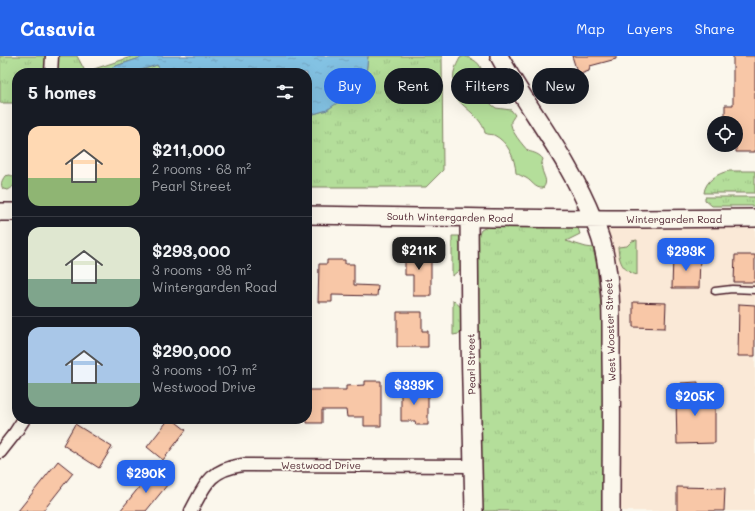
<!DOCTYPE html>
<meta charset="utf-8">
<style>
:root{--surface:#171b24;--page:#20242c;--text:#f1f3f6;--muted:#9ea1a6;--line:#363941;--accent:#2563eb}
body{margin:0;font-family:Mali,sans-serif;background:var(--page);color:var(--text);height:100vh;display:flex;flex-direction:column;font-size:15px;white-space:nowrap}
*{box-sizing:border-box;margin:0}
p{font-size:13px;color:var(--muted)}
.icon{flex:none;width:22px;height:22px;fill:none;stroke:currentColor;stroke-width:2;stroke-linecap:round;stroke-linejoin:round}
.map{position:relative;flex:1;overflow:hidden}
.details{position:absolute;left:12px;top:12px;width:300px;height:356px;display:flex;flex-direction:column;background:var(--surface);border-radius:16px;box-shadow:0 4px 16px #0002}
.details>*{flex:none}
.top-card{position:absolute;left:324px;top:12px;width:371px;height:36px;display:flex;gap:8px}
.buttons{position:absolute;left:707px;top:60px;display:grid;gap:8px}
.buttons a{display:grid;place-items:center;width:36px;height:36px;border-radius:50%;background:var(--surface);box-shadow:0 4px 16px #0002;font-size:20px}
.price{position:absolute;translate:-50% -34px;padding:0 9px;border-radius:8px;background:var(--accent);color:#fff;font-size:13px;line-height:26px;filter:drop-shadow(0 1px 2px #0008)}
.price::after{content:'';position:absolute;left:50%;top:24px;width:12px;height:9px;margin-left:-6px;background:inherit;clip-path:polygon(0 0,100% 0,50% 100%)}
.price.current{background:#222;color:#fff}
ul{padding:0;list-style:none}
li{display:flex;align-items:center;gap:12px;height:100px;padding:0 16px}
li+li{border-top:1px solid var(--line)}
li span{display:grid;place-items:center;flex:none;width:112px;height:80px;border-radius:12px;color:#555}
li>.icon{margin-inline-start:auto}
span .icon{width:48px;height:48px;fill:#fffc;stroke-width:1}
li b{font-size:17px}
h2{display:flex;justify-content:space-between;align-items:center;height:48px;padding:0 16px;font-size:17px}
.chip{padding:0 14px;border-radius:18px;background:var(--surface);box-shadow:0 4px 16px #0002;font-size:14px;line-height:36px}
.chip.current{background:var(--accent);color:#fff}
header{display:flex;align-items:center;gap:24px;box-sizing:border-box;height:56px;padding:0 20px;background:var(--accent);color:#fff}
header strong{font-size:19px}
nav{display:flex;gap:22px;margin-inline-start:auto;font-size:14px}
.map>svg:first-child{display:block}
.built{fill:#fae9d7}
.grass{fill:url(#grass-tufts);stroke:#7f7e62}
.garden{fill:#b4de9a;stroke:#7f7e62}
.water{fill:url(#water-ripples);stroke:#6c8199}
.building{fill:#f8c7a7;stroke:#4a1f2b}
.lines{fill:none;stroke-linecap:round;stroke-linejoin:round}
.lane-casing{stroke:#4a1f2b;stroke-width:9}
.street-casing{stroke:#4a1f2b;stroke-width:15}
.secondary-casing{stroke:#4a1f2b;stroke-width:20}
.lane{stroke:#fbf7ec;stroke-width:6}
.street{stroke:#fbf7ec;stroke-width:12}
.secondary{stroke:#fbf7ec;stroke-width:17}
.labels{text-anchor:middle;stroke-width:3.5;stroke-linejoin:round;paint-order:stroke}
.street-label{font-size:10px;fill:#4a1f2b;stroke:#fbf7ec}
</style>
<header>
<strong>Casavia</strong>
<nav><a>Map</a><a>Layers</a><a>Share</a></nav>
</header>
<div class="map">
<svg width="755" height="455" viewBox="0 0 755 455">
<defs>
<pattern id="grass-tufts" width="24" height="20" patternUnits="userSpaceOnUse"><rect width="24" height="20" fill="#b4de9a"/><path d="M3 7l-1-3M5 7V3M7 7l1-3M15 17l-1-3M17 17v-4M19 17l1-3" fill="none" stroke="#9cbe85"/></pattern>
<pattern id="water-ripples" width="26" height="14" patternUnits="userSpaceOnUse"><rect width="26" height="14" fill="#83c2e3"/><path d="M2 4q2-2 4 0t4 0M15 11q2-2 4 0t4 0" fill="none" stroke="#73a6c3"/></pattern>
</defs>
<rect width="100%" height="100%" fill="#fbf7ec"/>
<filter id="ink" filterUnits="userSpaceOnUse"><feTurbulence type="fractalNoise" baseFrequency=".025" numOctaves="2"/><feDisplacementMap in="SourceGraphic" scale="8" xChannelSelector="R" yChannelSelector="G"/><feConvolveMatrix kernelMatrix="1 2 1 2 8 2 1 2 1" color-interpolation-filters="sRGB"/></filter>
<g filter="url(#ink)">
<path class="built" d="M599 167 739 172H755V455H619Z"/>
<path class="grass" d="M0 0H77L86 17H17V47H0Z
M134 0H146L95 17H91L94 13Z
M368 0H442L443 114 426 131H307V60L327 54 366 18Z
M157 9 163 17H131Z
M729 115H755V137H704C705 125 718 117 729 115Z
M705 141H755V150H712L705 144Z
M493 168 574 169 578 172 580 178 566 185 586 191 593 192 597 211 604 280 603 455H480L476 185 481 174Z
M452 180H462V212L452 220Z
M637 184V219C622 215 619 205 618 191L627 190 632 185Z
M453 244 463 253 464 277 453 279Z"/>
<path class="garden" d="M464 0C475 4 480 6 483 18L479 21 477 26 478 34 492 49 496 52 511 54 515 59C514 60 512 64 511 65 509 74 523 89 528 95 535 97 539 98 543 103 542 106 541 110 542 113 543 120 549 125 543 132 535 133 532 125 526 122 522 120 519 119 516 117 515 102 508 86 494 79 491 78 489 79 485 77 484 70 479 64 474 59 469 54 459 46 455 41 454 38 453 20 454 16 455 11 458 6 460 2Z
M10 119C19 123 15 131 8 134L3 133C0 128 2 124 5 120Z"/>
<path class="water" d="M146 0H368L366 18 346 41 327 54 307 60V17H163L157 9 131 17H95Z"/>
<path class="building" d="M572 0H616V3L590 10 589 15 578 19Z
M733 0H755V96H736V67H725V49H733Z
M405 193H422V196H431V240H413V219H405Z
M735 199H755V226H734Z
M673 200H700L699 232H672Z
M327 204H345V208H354V229L378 230 377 240 332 239V246H318L319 208H327Z
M633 246 666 247 665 272 633 271Z
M739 248 755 249V300H738Z
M397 256H422V275H428V291H397Z
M365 325H381V370H364V361H347L346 354H322V367H307V334H346V330L365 329Z
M698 326V345H715V387L677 388 676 345H682L681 327Z
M401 329H416V337H428V369H416L415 365H401Z
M169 363H172L186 374 163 404 147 391Z
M75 368 112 391 99 412 63 389Z
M58 405 73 417 43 455H18Z
M152 415 168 428 146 455H120Z
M677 431 725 432 724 455H677Z"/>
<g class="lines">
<defs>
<path id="lane" d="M715 235 732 233 755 234"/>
<path id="street" d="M51 17 52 0
M0 396 15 377 24 363
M191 455C205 429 209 414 242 409L473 410"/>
<path id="secondary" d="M499 0C529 55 570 104 593 163 600 178 605 196 607 212 612 242 611 273 611 303 612 354 611 404 611 455
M0 156H17
M307 159C417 161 527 163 637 163 676 163 716 162 755 162
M469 162 470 285 474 455"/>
</defs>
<use href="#lane" class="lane-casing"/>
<use href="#street" class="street-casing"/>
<use href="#secondary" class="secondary-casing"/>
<use href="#lane" class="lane"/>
<use href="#street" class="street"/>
<use href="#secondary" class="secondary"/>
</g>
</g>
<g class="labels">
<g class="street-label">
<text transform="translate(450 161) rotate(1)" y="4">South Wintergarden Road</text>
<text x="674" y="167">Wintergarden Road</text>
<text transform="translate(610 274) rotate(-92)" y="4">West Wooster Street</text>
<text transform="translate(471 308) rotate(-91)" y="4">Pearl Street</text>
<text x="321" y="413">Westwood Drive</text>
</g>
</g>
</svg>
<div class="buttons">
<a><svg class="icon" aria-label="locate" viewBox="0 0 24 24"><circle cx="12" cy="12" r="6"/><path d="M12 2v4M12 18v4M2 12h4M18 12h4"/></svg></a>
</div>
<b class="price current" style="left:419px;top:215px">$211K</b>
<b class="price" style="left:686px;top:216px">$293K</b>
<b class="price" style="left:414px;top:350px">$339K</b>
<b class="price" style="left:695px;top:361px">$205K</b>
<b class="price" style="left:146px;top:438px">$290K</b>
<div class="top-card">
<a class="chip current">Buy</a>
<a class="chip">Rent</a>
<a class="chip">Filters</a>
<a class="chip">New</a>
</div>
<section class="details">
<h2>5 homes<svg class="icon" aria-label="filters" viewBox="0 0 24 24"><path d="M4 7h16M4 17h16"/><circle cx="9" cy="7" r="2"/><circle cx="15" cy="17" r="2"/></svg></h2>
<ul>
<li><span style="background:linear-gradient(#ffd9b3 65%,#8fb573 0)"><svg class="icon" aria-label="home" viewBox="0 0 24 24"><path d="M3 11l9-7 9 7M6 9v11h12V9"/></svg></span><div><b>$211,000</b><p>2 rooms · 68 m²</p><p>Pearl Street</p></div></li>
<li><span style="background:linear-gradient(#dfe7d0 65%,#7fa58c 0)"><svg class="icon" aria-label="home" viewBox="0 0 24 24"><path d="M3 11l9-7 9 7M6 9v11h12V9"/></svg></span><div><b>$293,000</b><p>3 rooms · 98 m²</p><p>Wintergarden Road</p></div></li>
<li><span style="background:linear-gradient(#a9c7e8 70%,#7fa58c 0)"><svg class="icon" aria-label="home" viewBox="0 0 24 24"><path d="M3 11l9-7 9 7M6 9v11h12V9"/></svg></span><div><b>$290,000</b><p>3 rooms · 107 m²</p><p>Westwood Drive</p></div></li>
</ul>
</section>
</div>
